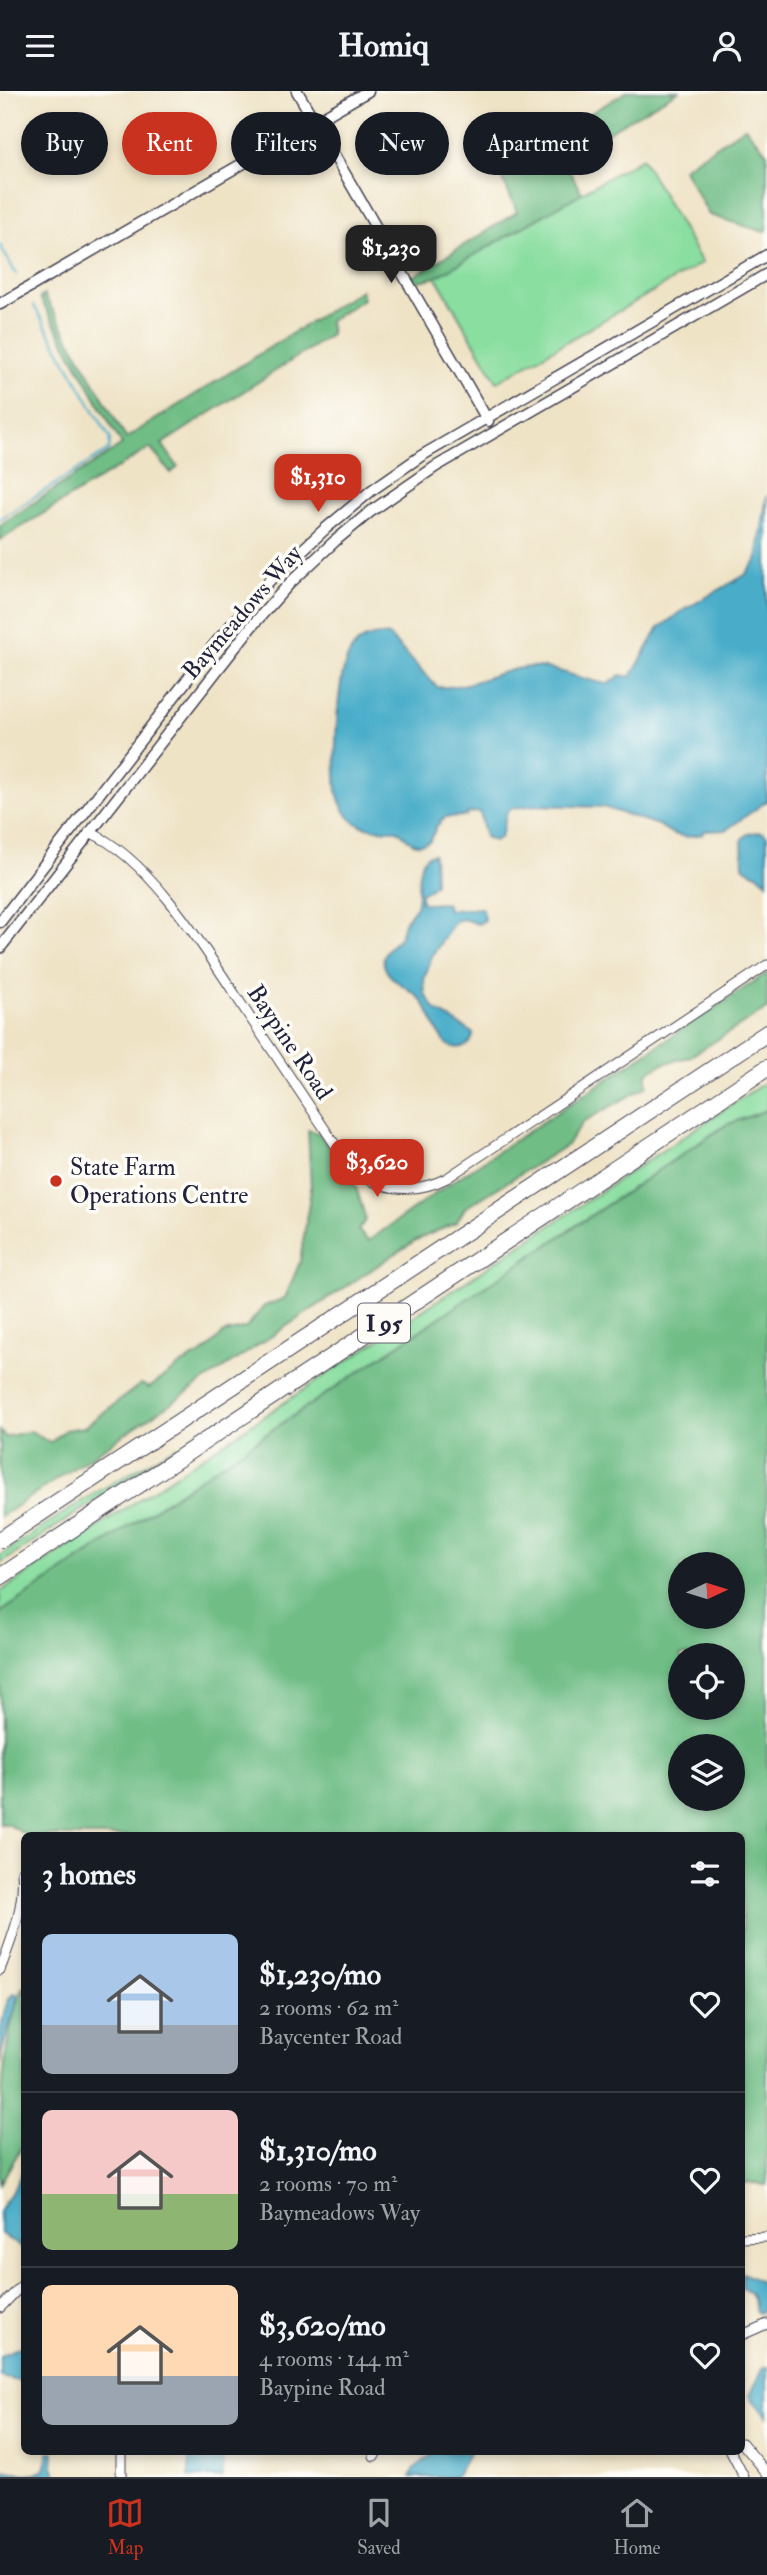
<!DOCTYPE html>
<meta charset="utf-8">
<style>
:root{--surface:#171b24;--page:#20242c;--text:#f1f3f6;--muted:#9ea1a6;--line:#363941;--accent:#c8321e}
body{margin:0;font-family:"IM FELL Double Pica",serif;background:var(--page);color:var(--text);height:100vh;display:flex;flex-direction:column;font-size:26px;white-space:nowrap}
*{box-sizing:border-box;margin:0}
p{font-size:23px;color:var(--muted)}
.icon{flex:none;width:38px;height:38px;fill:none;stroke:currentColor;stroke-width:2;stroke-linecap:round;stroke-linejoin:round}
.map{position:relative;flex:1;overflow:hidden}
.panel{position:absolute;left:21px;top:1741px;width:724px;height:623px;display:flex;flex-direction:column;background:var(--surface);border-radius:10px;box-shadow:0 4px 10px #0003}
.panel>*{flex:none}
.guide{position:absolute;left:21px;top:21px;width:726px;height:63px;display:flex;gap:14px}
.needle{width:46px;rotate:86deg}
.controls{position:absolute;left:668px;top:1461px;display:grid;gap:14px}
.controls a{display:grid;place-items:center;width:77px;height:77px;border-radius:50%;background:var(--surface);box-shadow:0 4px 10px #0003;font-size:35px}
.price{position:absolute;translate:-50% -60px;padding:0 16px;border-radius:14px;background:var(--accent);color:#fff;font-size:23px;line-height:46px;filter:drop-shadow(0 2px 4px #0008)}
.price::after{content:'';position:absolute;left:50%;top:42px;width:21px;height:16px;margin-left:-10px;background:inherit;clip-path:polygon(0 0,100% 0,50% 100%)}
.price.selected{background:#222;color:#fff}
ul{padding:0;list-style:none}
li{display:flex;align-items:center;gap:21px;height:175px;padding:0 21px}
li+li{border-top:2px solid var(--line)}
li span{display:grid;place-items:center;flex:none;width:196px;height:140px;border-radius:10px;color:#555}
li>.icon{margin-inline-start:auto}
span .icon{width:84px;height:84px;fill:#fffc;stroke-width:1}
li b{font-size:30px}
h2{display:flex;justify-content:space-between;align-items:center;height:84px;padding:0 21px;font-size:30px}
.tag{padding:0 24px;border-radius:32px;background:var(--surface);box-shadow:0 4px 10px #0003;font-size:24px;line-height:63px}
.tag.selected{background:var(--accent);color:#fff}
header{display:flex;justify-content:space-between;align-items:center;height:91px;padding:0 21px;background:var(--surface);font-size:32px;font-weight:700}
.menu{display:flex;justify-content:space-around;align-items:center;height:98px;border-top:2px solid var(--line);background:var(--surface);font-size:19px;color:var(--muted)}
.menu a{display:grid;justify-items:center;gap:4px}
.menu .selected{color:var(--accent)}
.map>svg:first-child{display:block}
.green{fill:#8adea0;stroke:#56806e;stroke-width:2}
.forest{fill:#6fbd86;stroke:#487060;stroke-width:2;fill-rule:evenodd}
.water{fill:#4aadc9;stroke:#366882;stroke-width:2}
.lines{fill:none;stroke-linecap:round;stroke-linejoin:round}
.stream{stroke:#4aadc9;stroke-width:2.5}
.minor-casing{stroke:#413f50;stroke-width:11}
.tertiary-casing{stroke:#413f50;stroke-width:13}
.motorway-casing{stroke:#413f50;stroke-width:18}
.minor{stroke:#fff;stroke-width:9}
.tertiary{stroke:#fff;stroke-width:10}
.motorway{stroke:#fff;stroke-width:16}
.poi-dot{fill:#c8321e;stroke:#fdfcf7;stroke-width:2.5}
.labels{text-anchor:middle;stroke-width:7;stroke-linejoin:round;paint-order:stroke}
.shield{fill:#fdfcf7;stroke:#646373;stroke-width:2}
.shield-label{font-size:23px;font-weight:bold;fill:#22223b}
.street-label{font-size:24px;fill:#22223b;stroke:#fdfcf7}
.poi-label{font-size:24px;fill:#22223b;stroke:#fdfcf7;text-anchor:start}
</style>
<header><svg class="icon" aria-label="menu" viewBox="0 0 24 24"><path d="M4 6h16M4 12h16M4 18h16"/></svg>Homiq<svg class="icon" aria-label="person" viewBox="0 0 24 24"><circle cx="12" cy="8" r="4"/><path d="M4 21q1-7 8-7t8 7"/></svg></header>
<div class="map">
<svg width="767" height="2386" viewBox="0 0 767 2386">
<rect width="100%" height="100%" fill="#fdfcf7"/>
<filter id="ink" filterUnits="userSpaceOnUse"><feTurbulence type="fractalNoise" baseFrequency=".0143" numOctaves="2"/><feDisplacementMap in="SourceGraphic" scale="14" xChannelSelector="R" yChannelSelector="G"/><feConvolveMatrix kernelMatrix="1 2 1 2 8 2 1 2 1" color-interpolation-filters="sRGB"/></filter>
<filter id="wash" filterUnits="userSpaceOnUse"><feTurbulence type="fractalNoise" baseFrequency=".00686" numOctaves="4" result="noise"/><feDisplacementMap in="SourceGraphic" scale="28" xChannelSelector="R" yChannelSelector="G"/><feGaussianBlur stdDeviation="1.57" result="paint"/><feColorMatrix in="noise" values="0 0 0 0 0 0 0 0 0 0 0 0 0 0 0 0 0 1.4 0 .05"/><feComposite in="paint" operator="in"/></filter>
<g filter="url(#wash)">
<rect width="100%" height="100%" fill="#efe3c6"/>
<path class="green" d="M642 67 702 172 497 291 436 186Z
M767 990V1019L726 1034 0 1522V1501Z
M177 1355 0 1473V1465L82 1410Z"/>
<path class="forest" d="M628 0H678L562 68 582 102 436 186 420 190 411 187 517 121 498 77Z
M745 36 767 62V139L764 141 709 124 683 77Z
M361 199 363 208 329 230 331 244 162 353 178 376 171 382 150 357 0 449V434L122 354 40 207 44 204 126 347Z
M767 882V918L689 966 662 973 647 982V995L583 1031 567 1054 465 1117 456 1132 416 1149 0 1426V1340L5 1346 31 1340 50 1352 65 1339 84 1336 141 1293 149 1297 180 1274 203 1262 224 1242 246 1237 264 1215 285 1207 300 1171 311 1098 308 1039 319 1042 357 1099 366 1129 358 1139 368 1150 452 1091Z
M767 1019V2094L742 2091V1745H27L8 1733H0V1522L726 1034ZM681 1474H733V1526H681ZM681 1564H733V1617H681ZM681 1656H733V1708H681Z
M24 1895V2052L0 2093C0 2033 0 1946 24 1895Z"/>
<path class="water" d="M767 404V710L726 739 704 740 703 743 686 746 673 743 658 734 603 716 534 714 514 717 507 721 501 746 494 750 485 746 480 721 467 722V725L444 726V729H440V733L437 734 430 750C414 759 409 748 397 739 382 739 363 739 351 728 344 721 338 709 337 699 334 670 336 589 349 564 356 549 373 541 389 545L437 596C467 599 497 579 528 576 548 573 584 590 608 593L621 584 631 586 659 537 682 520 745 484 757 469Z
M762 741 767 745V791C759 781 748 781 743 775L742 748 749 742Z
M434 763 435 793 429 798 421 802V811C430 816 438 810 447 813L448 819 482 817 485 829 478 833 463 828 455 830 432 865 424 889 425 903 436 919 473 942C473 958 452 962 443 949 434 936 430 918 419 907 409 895 389 891 384 874 381 861 391 855 398 848 403 842 402 834 406 828 409 824 414 821 416 815 421 798 414 778 427 765Z
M13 1903 18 1904 1 1963 0 1974C0 1952 0 1917 13 1903Z
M24 2079V2159L0 2142V2121Z
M742 2182 757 2189 767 2198V2213L760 2222 756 2221C755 2210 752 2201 742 2197Z
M24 2254V2291L0 2286V2265Z
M766 2276H767V2326L750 2305 762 2278Z
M49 2361H54L53 2376 58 2386H0V2379C15 2383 32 2386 45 2379Z
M189 2361H223V2386H189Z
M435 2361H470L455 2386H410L414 2378Z"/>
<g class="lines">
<path class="stream" d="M0 154 16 183
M0 428 109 359 110 347 34 215"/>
</g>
</g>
<g filter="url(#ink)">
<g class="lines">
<defs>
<path id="minor" d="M89 741C153 768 213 871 251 928 283 975 314 1022 346 1070 373 1100 412 1105 447 1087L767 874
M0 1879C12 1848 25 1815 22 1781
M742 2147 767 2146
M0 2217 24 2192
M742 2244 767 2233
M742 2352 767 2382
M731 2361 744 2386
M374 2365 377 2361
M121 2386V2361"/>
<path id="tertiary" d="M297 0 488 330
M0 213 368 0
M0 831 214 554 269 490 325 438 372 399 421 365 767 164
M0 857 251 536 290 492 335 450 370 421 435 376 767 183"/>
<path id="motorway" d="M0 1449 767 942
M0 1486 767 977"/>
</defs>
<use href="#minor" class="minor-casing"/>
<use href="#tertiary" class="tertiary-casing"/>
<use href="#motorway" class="motorway-casing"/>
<use href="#minor" class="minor"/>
<use href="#tertiary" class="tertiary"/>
<use href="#motorway" class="motorway"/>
</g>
</g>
<circle class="poi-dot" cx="56" cy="1090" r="7"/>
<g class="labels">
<rect class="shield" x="358" y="1212.5" width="52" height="39" rx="5"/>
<g class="shield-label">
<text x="384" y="1240">I 95</text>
</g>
<g class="street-label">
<text transform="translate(242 521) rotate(-49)" y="8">Baymeadows Way</text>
<text transform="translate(290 951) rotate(56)" y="8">Baypine Road</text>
</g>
<g class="poi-label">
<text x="70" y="1084">State Farm<tspan x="70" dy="28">Operations Centre</tspan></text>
</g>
</g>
</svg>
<div class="controls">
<a><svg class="needle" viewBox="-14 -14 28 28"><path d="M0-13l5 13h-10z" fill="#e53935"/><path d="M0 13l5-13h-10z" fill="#9ea1a6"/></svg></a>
<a><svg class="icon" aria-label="locate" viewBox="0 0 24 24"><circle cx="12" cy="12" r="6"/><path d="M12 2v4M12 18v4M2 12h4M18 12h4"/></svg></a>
<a><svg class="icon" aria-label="layers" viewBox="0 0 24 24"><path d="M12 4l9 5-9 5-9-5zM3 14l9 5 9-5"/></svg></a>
</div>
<b class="price selected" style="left:391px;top:194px">$1,230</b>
<b class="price" style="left:318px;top:423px">$1,310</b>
<b class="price" style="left:377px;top:1108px">$3,620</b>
<div class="guide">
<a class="tag">Buy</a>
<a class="tag selected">Rent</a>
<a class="tag">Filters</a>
<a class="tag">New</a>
<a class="tag">Apartment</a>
</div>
<section class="panel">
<h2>3 homes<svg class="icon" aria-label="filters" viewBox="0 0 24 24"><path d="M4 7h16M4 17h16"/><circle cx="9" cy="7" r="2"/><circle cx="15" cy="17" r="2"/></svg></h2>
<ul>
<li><span style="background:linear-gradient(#a9c7e8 65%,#9aa5b1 0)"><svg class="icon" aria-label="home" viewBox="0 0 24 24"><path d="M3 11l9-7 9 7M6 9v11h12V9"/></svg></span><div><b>$1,230/mo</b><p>2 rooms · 62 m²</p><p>Baycenter Road</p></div><svg class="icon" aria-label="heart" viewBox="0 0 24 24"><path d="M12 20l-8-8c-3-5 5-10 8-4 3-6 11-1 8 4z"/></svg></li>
<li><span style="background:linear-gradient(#f6c9c9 60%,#8fb573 0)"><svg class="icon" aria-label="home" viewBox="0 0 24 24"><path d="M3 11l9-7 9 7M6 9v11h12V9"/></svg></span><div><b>$1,310/mo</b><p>2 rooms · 70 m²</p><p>Baymeadows Way</p></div><svg class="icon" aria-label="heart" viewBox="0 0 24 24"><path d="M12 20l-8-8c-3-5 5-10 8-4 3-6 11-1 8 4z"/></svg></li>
<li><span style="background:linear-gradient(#ffd9b3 65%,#9aa5b1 0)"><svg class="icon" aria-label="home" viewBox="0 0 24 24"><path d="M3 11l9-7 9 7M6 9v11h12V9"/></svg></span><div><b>$3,620/mo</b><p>4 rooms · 144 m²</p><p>Baypine Road</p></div><svg class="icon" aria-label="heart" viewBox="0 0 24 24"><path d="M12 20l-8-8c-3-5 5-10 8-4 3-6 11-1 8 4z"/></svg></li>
</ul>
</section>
</div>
<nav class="menu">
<a class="selected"><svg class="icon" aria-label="map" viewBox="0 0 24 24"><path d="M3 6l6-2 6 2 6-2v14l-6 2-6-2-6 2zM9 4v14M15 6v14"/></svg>Map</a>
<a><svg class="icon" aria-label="saved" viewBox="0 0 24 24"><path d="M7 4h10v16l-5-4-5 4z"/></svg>Saved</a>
<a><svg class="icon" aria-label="home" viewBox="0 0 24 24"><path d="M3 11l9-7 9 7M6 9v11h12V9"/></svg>Home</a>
</nav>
